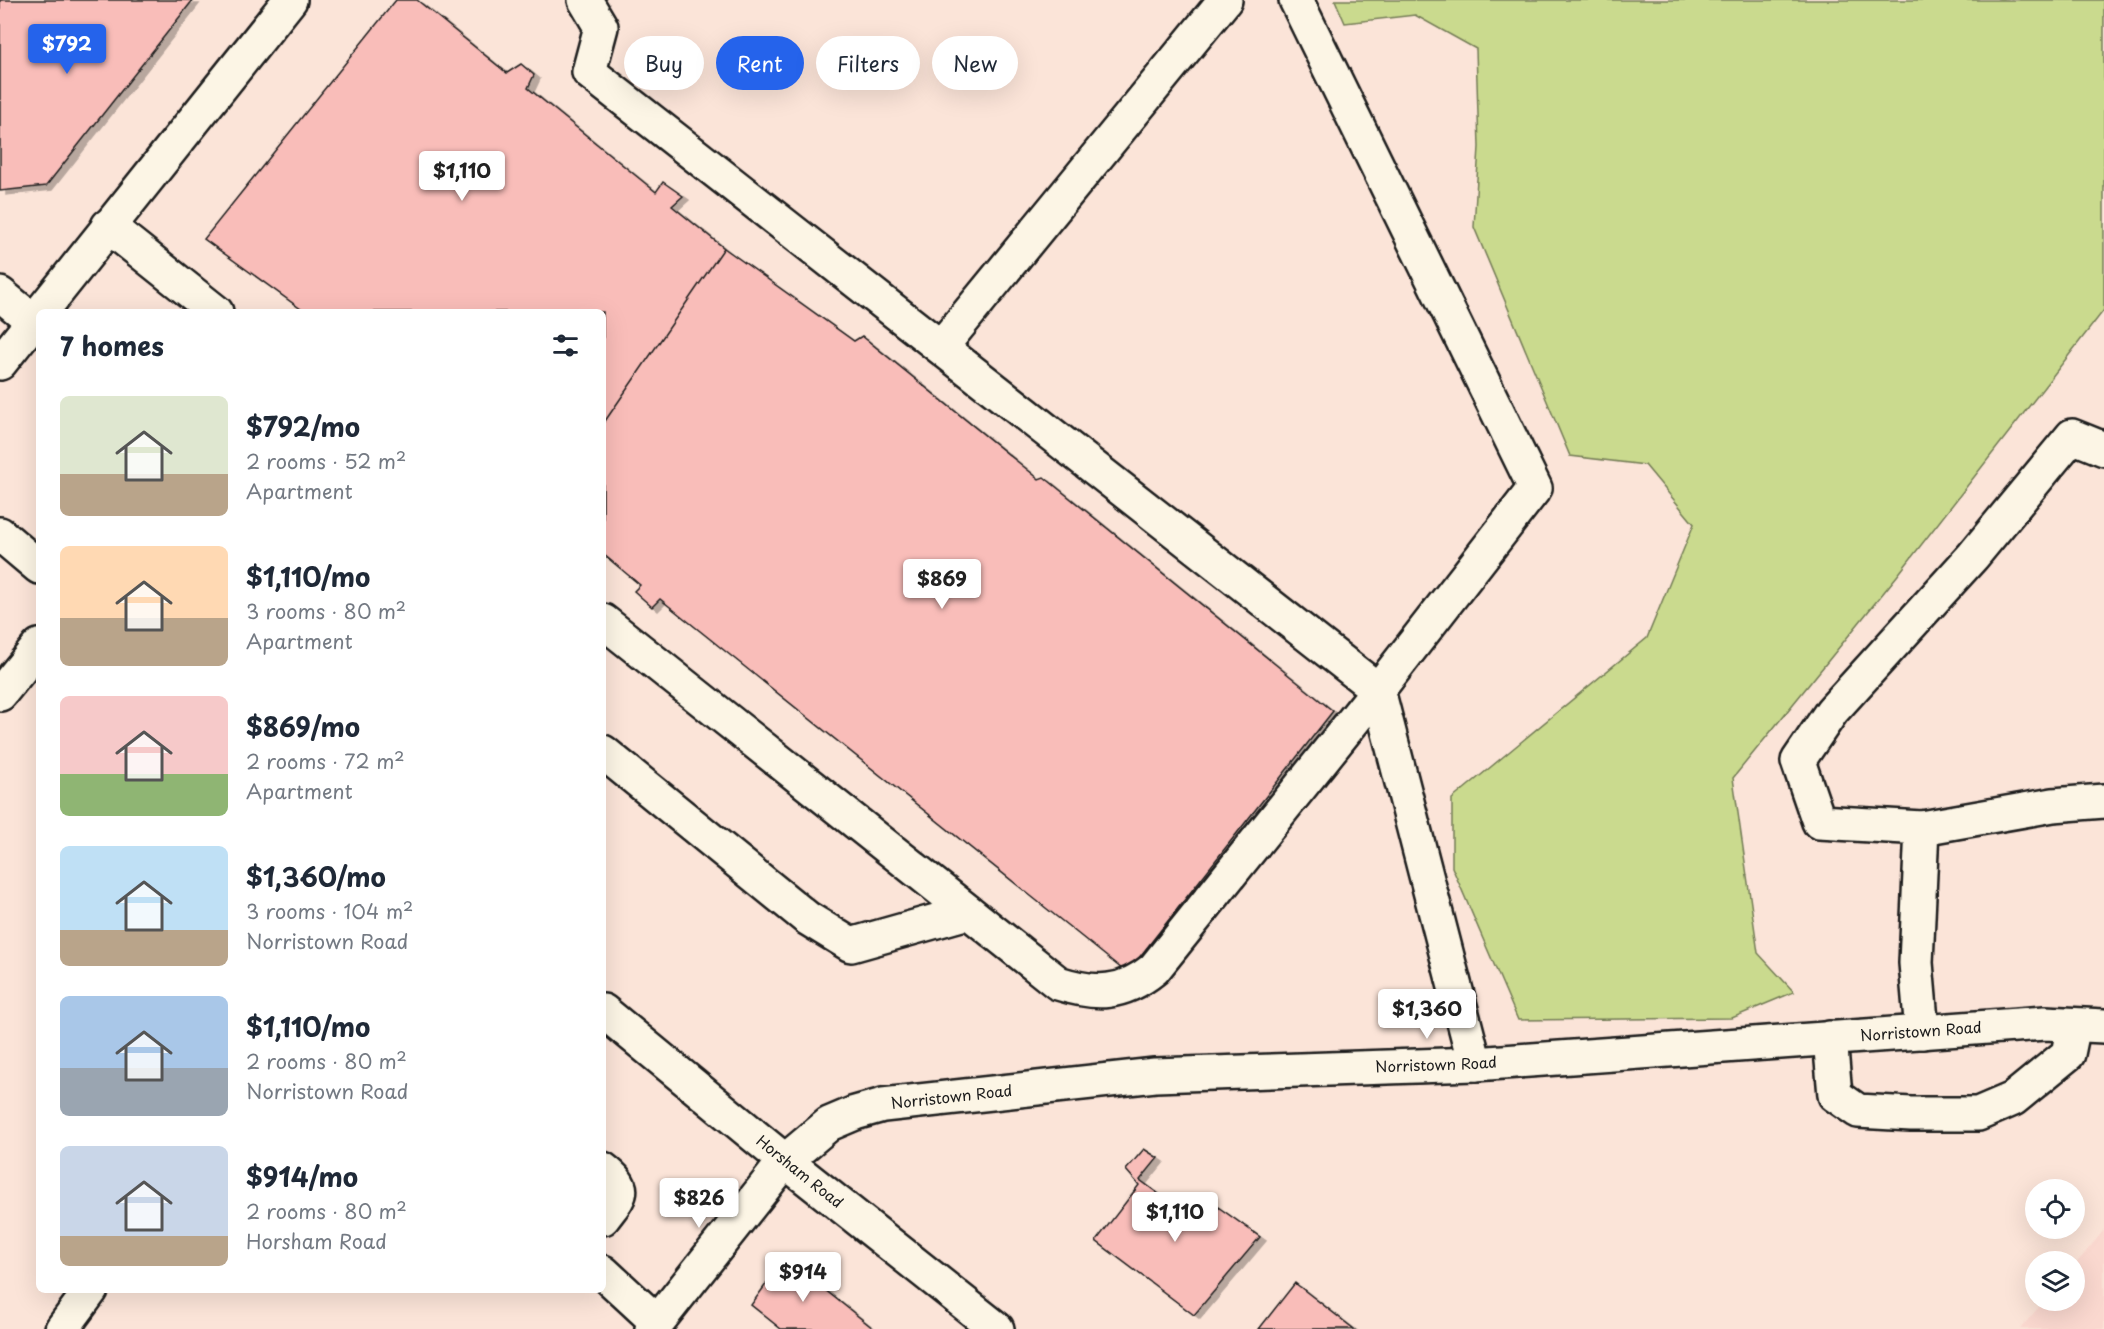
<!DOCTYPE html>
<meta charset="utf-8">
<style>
:root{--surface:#fff;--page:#f2f2f3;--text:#1f2937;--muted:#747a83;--accent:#2563eb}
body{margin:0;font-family:"Playpen Sans",sans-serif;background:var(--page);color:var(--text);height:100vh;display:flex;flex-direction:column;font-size:22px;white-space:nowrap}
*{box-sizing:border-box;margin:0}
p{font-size:20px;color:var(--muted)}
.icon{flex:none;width:33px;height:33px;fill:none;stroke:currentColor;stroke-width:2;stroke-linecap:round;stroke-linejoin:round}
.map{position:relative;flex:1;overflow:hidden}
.details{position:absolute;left:36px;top:309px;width:570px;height:984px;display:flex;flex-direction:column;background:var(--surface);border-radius:9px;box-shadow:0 6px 24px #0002}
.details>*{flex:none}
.banner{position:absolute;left:624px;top:36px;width:570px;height:54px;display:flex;gap:12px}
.fabs{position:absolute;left:2025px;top:1179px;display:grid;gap:12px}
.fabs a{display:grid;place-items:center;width:60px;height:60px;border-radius:50%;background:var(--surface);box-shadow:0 6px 24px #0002;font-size:30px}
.price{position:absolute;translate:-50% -51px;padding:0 14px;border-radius:6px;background:#fff;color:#222;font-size:20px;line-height:39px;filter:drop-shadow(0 2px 3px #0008)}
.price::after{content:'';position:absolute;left:50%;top:36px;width:18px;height:14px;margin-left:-9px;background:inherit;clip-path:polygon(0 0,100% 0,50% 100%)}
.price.current{background:var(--accent);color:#fff}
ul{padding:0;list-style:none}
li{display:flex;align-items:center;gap:18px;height:150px;padding:0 24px}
li span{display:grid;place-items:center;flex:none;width:168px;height:120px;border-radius:9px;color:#555}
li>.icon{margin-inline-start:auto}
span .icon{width:72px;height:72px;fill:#fffc;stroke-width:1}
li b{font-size:26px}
h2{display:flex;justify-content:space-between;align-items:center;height:72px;padding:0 24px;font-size:26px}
.chip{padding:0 21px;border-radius:27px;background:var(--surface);box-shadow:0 6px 24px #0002;font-size:21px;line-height:54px}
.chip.current{background:var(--accent);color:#fff}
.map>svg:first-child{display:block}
.built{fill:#fad8cf}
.green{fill:#cada8e;stroke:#737b55;stroke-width:1.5}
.building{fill:#f9bdb9;stroke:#1c1c1c;stroke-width:1.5;filter:url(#shadow)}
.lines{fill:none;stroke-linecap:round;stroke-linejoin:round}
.minor-casing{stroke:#1c1c1c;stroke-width:38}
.major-casing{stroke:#1c1c1c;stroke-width:38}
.minor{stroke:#fcf5e5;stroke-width:33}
.major{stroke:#fcf5e5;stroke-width:33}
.labels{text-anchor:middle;stroke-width:6;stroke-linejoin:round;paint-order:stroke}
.street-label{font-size:15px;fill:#1c1c1c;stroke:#fcf5e5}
</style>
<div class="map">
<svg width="2104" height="1329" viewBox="0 0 2104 1329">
<defs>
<filter id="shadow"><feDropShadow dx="6" dy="4" stdDeviation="0" flood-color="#0004"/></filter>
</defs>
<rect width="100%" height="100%" fill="#fbe4d8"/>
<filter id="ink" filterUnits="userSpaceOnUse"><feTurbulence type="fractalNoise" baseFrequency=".0167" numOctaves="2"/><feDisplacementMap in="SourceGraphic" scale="12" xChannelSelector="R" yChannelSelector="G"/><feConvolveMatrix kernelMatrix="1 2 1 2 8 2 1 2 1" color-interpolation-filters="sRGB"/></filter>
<g filter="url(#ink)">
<path class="built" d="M2104 1230V1329H2020L2044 1301 2074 1300 2075 1265Z"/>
<path class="green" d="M1335 0H2104V310L1897 576 1733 778 1758 953 1794 992 1732 1018 1518 1020 1452 867V799L1647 638 1694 524 1645 465 1570 456 1474 227 1479 147 1476 49 1415 15 1345 23Z"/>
<path class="building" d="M0 0H193L46 186 0 191Z
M396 0H417L507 73 521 64 534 75 528 88 656 192 663 182 683 196 672 206 724 248 603 424V312H305L204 239Z
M724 248 854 341 862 336 1039 479 1044 477 1333 711 1127 973 660 599 652 607 634 591 640 585 603 554V424Z
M1144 1149 1158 1158 1140 1180 1205 1228 1218 1207 1260 1237 1194 1315 1096 1241 1139 1185 1126 1170Z
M785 1258 874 1329H781L751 1305Z
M1295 1283 1354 1329H1259Z"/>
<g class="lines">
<defs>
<g id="minor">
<path d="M585 0 601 27 589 72 1378 690 1154 969C1122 995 1096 995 1058 983L603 621"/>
<path d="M1296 0 1535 488 1378 690 1475 1064"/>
<path d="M108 226 216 312"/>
<path d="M0 294 33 321"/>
<path d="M41 312 290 0"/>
<path d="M941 347 1225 0"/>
<path d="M0 363 39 314"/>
<path d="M2104 449 2072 436 1973 556 1832 711 1798 761 1819 822 1922 828 2053 805 2104 801"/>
<path d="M0 694 39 646"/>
<path d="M603 752 807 918 851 945 968 912"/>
<path d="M1922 828 1916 963 1922 1032"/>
<path d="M1830 1038 1835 1095 1858 1111 1911 1114H1978L2013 1099 2068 1054 2074 1025"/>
<path d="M603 1169C630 1190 620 1195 603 1218"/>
<path d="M603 1272 657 1322"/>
<path d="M62 1329 91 1290"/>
<path id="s1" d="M652 1329 785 1161 829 1124 855 1113 883 1105 1155 1075 1475 1064 2045 1023 2104 1026"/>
</g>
<g id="major">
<path d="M0 534 39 567"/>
<path id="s2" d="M603 1011 785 1161 997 1329"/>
</g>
</defs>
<use href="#minor" class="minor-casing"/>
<use href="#major" class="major-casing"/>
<use href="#minor" class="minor"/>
<use href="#major" class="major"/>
</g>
</g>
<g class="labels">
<g class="street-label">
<text dy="5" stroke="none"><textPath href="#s1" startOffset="1370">Norristown Road</textPath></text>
<text dy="5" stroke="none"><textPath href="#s1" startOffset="884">Norristown Road</textPath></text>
<text dy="5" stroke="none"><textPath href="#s1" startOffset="398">Norristown Road</textPath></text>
<text dy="5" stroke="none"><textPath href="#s2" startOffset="254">Horsham Road</textPath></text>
</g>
</g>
</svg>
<div class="fabs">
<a><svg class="icon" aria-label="locate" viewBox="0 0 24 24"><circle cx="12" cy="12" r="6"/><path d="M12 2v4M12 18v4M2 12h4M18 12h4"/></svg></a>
<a><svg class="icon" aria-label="layers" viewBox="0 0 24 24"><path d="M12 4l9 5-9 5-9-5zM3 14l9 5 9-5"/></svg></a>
</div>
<b class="price current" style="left:67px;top:75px">$792</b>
<b class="price" style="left:462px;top:202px">$1,110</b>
<b class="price" style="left:942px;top:610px">$869</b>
<b class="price" style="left:1427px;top:1040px">$1,360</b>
<b class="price" style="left:699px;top:1229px">$826</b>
<b class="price" style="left:1175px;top:1243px">$1,110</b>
<b class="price" style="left:803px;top:1303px">$914</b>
<div class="banner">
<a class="chip">Buy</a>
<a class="chip current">Rent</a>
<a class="chip">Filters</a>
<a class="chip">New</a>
</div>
<section class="details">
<h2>7 homes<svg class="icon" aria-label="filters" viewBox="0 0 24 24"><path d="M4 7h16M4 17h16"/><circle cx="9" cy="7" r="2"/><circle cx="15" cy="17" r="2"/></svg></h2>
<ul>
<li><span style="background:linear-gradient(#dfe7d0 65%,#b9a48a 0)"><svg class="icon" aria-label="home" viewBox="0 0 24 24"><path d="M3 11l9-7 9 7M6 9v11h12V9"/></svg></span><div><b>$792/mo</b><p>2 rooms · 52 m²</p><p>Apartment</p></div></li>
<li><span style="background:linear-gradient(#ffd9b3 60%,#b9a48a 0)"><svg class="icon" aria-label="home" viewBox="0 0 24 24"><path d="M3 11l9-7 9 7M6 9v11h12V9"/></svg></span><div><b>$1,110/mo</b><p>3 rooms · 80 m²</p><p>Apartment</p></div></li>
<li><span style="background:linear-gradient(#f6c9c9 65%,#8fb573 0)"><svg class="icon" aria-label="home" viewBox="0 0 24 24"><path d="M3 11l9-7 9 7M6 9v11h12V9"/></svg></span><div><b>$869/mo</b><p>2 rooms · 72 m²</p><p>Apartment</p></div></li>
<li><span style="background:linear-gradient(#bfe0f5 70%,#b9a48a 0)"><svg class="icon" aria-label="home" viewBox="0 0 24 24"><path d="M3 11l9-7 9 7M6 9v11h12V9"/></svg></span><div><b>$1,360/mo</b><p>3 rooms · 104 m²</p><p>Norristown Road</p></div></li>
<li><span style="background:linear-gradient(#a9c7e8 60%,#9aa5b1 0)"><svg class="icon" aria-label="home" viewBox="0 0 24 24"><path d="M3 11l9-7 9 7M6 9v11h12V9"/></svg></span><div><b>$1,110/mo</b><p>2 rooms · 80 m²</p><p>Norristown Road</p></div></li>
<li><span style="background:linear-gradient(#c9d6e8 75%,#b9a48a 0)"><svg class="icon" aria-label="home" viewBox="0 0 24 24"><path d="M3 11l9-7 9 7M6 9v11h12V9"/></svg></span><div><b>$914/mo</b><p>2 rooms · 80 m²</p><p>Horsham Road</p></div></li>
</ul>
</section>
</div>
